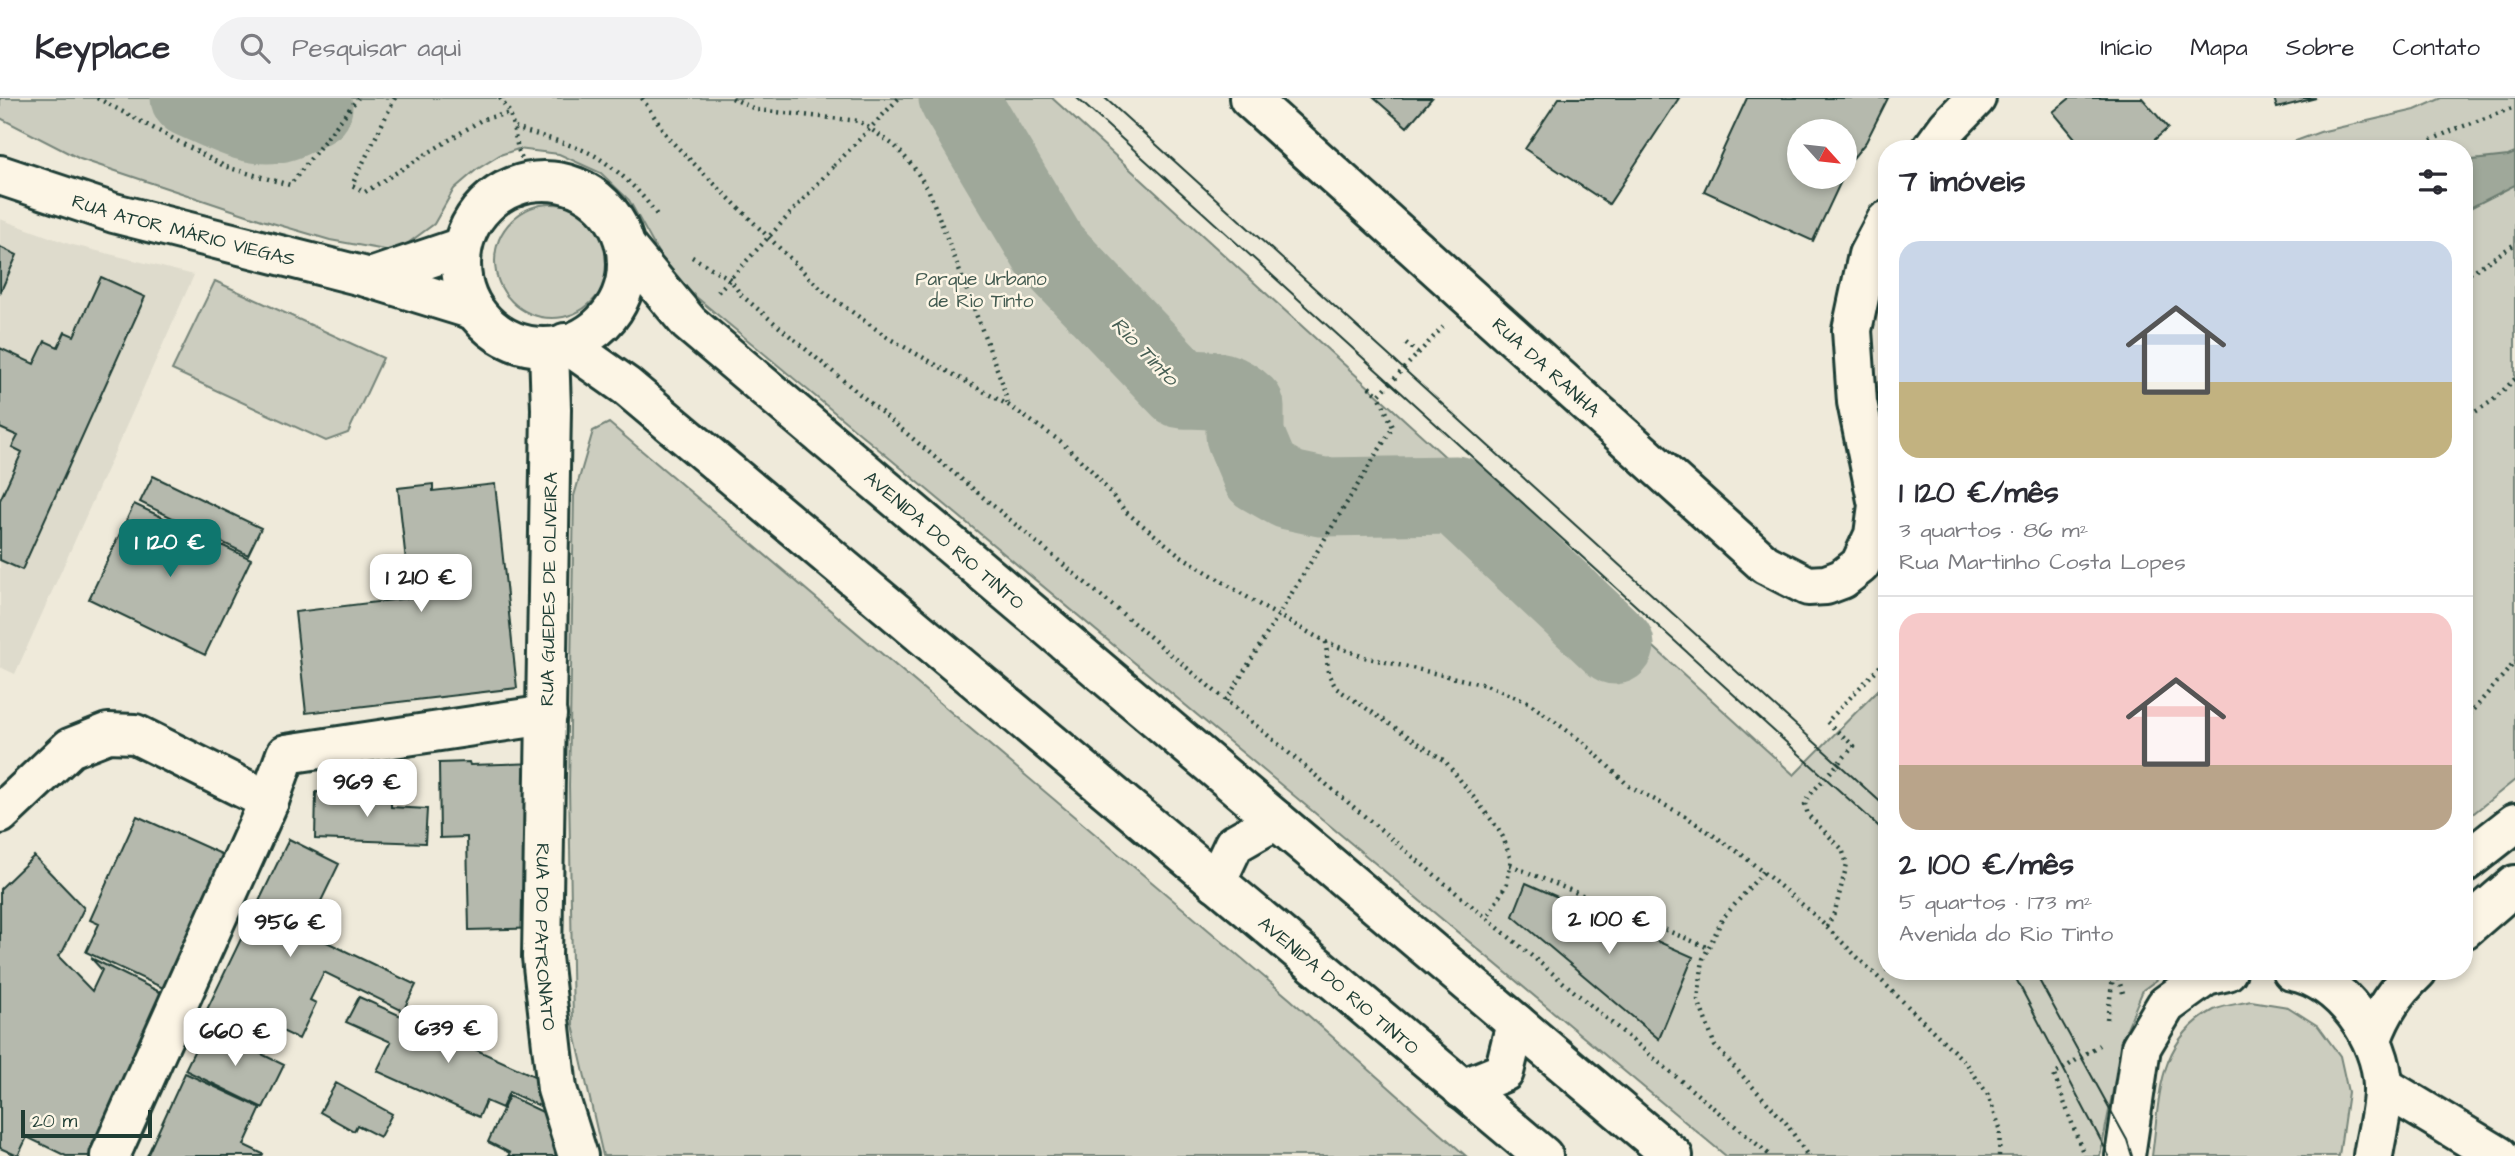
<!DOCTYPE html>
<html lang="pt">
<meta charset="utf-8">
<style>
:root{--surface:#fff;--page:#f2f2f3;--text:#2b2b33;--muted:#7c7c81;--line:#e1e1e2;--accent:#0f766e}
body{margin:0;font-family:"Architects Daughter",sans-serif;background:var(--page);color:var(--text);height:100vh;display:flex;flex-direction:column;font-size:26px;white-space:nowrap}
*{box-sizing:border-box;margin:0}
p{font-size:23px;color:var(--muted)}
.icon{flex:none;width:38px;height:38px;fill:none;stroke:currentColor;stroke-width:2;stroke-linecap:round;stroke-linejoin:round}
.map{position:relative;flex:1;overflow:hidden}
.sheet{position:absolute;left:1878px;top:42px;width:595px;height:840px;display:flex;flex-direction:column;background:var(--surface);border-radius:28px;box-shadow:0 4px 10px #0003}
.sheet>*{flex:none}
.needle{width:46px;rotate:117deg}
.buttons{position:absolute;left:1787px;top:21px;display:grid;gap:14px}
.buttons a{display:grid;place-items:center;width:70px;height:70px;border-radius:50%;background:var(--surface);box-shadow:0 4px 10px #0003;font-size:35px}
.scale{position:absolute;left:21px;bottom:18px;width:131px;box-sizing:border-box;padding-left:7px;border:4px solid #1f3d34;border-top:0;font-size:19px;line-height:24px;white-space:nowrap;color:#1f3d34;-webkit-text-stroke:5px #fcf5e5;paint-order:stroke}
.price{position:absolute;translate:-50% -60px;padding:0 16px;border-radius:14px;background:#fff;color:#222;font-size:23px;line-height:46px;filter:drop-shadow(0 2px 4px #0008)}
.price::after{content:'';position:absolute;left:50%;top:42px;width:21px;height:16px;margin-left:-10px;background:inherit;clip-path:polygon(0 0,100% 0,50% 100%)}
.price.selected{background:var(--accent);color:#fff}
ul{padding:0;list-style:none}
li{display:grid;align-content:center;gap:14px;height:371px;padding:0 21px}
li+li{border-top:2px solid var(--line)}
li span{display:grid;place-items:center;height:217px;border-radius:21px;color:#555}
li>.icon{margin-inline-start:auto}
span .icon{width:126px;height:126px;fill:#fffc;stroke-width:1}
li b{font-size:30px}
h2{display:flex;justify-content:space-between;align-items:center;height:84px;padding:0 21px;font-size:30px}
header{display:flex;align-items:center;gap:42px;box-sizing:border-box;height:98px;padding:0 35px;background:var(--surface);border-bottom:2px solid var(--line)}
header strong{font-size:33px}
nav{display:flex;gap:38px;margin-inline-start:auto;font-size:24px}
.search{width:490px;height:63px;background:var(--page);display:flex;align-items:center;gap:18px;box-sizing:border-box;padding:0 24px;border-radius:38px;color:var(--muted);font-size:26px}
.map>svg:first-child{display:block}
.built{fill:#dedbcc}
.green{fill:#cccdbf;stroke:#76857a;stroke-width:2}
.water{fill:#9fa89a;stroke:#6c7d71;stroke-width:2}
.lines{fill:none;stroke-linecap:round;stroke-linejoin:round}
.river{stroke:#9fa89a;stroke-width:79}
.building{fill:#b5b9ad;stroke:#1f3d34;stroke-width:2}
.minor-casing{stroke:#1f3d34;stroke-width:44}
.major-casing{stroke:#1f3d34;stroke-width:44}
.path{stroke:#1f3d34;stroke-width:4.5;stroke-dasharray:2 5;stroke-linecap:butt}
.minor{stroke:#fcf5e5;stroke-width:38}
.major{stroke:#fcf5e5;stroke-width:38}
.tram{stroke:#1f3d34;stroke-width:2}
.path-bridge{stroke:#1f3d34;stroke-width:4.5;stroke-dasharray:2 5;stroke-linecap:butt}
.labels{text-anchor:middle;stroke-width:5;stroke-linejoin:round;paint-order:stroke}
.street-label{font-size:19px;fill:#1f3d34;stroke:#fcf5e5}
.park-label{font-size:19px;fill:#425a50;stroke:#fcf5e5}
.water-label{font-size:21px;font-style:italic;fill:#455d53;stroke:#fcf5e5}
</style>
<header>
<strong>Keyplace</strong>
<div class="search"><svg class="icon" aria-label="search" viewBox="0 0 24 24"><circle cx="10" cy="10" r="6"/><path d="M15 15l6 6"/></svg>Pesquisar aqui</div>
<nav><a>Início</a><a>Mapa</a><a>Sobre</a><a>Contato</a></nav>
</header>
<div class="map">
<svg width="2515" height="1058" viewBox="0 0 2515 1058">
<rect width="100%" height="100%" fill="#efeada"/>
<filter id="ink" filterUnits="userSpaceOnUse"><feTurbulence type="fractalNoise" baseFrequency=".0143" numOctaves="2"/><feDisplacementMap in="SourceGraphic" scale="14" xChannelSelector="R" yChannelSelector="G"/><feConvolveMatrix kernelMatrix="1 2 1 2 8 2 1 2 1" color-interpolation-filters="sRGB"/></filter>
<g filter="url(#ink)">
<path class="built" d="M0 121 69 146 194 177 15 576 0 569Z"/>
<path class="green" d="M0 0H1052L1794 677 1886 584V873H2169L2143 892 2124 937 2100 1058H1726L671 178 629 102 601 75 559 56 518 51 500 57 476 72 454 91 434 126 396 154 330 142 262 122 80 61 0 20Z
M2442 0H2515V682L2464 723V51H2274L2320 34 2415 12Z
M495 163a57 57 0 1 1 114 0a57 57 0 1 1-114 0Z
M215 183 383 260 348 335 326 343 172 272Z
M609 325 1290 901 1466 1058H603L573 927 569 688 574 398 593 333Z
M2251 903 2288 909 2318 928 2340 958 2348 994 2339 1058H2152C2160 1001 2156 943 2214 912 2225 907 2239 906 2251 903Z"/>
<path class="water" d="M2515 55V87L2464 113V63L2508 58Z"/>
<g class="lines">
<path class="river" d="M190 0C217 11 252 33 282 24 292 21 303 14 313 9
M958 0 1049 152 1182 291C1210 292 1224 289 1245 309V338L1261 376 1289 392 1322 399 1456 397 1615 547"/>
</g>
<path class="building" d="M1374 0H1432L1407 29Z
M1559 0H1679L1609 106 1525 51Z
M1747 0H1888L1866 44 1849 65 1844 75V33H1799V79H1843L1813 143 1704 93Z
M2070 0H2142L2168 30 2144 51H2084L2053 14Z
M2274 0H2316L2277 10Z
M0 149 17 157 0 195Z
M101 179 145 199 22 472 0 462V402L22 354 12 349 18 338 0 330V250L34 266 45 243 58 249 65 234 74 238Z
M153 378 261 430 248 457 140 404Z
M433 386V393L495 386 517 590 306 615 295 514 410 500 398 390Z
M134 406 251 461 205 557 89 501Z
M469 664 470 667 539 665 542 830 469 832 467 739 440 740 439 665Z
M316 694 391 697V709L427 711 425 745 315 741Z
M137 718 237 763 176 896 86 854 99 826 90 822Z
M289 741 339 766 306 834 416 887 403 913 324 874 310 902 316 905 299 941 278 931 266 955 201 924Z
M34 758 84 810 63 853 58 858 92 893 102 872 91 860 176 902 101 1058H66L27 1039 18 1058 0 1050V791Z
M1526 785 1693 859 1659 941 1513 818Z
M359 899 563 991 553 1014 509 994 502 1010 486 1003 479 1019 377 973 391 944 346 924Z
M206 929 284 967 263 1010 185 972Z
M185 975 261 1010 244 1047 263 1056 262 1058H147Z
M336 985 392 1016 380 1039 357 1027 354 1033 320 1014Z
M509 998 570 1027 556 1058H508L510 1055 488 1044Z"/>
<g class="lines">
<defs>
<g id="minor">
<path id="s1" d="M1249 0 1765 466 1808 488 1826 487 1842 481 1860 467 1874 437 1878 407 1857 304 1852 232 1868 157 1886 123"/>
<path d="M1932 51 1948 29 1976 0"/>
<path id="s2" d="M0 77 114 115 370 180 474 212"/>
<circle cx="544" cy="166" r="83"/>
<path id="s3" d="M626 149 689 225 1673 1058"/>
<path d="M370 180 462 149"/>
<path id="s4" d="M565 245 626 288 1543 1058"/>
<path id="s5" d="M549 251 551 311 542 859 557 991 578 1058"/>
<path d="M0 716 70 650 108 635 135 636 269 703"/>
<path d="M1216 784 1234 746 1276 722"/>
<path d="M2383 988 2499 1058"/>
<path d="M1462 991 1504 974 1516 925"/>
<path d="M110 1058 269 703 286 656 547 617"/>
</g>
<path id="major" d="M2464 765 2515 725
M2464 831 2515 787
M2292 873C2341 881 2382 941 2383 988 2384 1009 2376 1037 2373 1058
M2372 941C2382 913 2396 893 2417 873
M2125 1058 2141 949 2166 907 2206 878 2227 873"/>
</defs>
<use href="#minor" class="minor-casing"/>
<use href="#major" class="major-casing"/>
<path class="path" d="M97 0 226 69 290 87 358 0
M395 0 352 87 365 94 483 21 510 15
M500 0 510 15 518 51 530 83
M642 0 669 41 824 194 890 241 1008 307 1060 343 1094 375 1126 414 1181 458 1268 512 1326 544 1364 559 1486 587 1528 604 1584 645 1629 688 1685 718 1741 756 1810 813 1967 966 1988 997 2000 1030 1999 1058
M732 0 757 12 859 23 895 48 913 68 929 93 1002 284 1008 307
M515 30C536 37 580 48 597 59 621 74 644 97 659 120
M2412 51 2453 32 2515 9
M692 159 730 181 741 197 1771 1058
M2464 179 2515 146
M718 194 834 68
M1406 245 1418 255
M1369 289 1379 297 1443 229
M2464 321 2492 303 2515 281
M1326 544 1328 575 1336 590 1445 663 1494 725 1503 739 1511 762 1507 785 1487 820
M1226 603 1393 329 1379 297
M2464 622 2515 564
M1510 767 1709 850
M1763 774 1723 820 1703 861 1698 902 1715 948 1786 1025 1808 1058
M1827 829 1835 813 1847 766 1842 751 1808 717 1805 706 1808 699 1854 648 1827 624 1886 562
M2116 873 2123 895
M2107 921 2114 873
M2082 1052 2054 977 2099 947"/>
<use href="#minor" class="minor"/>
<use href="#major" class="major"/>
<path class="tram" d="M1077 0 1886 735
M1105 0 1886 709
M2012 873 2109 1058
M2034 873 2127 1042 2132 1058"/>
<path class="path-bridge" d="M834 68 899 0"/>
</g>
</g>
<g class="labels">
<g class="street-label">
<text dy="7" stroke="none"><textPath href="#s2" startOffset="192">RUA ATOR MÁRIO VIEGAS</textPath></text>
<text dy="7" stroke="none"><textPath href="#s1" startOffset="401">RUA DA RANHA</textPath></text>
<text dy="7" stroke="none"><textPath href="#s3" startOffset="434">AVENIDA DO RIO TINTO</textPath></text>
<text transform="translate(548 491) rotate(-89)" y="7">RUA GUEDES DE OLIVEIRA</text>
<text dy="7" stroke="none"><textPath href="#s5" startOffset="588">RUA DO PATRONATO</textPath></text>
<text dy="7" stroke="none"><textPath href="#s4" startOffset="1006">AVENIDA DO RIO TINTO</textPath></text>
</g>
<g class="park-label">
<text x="981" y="187">Parque Urbano<tspan x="981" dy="22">de Rio Tinto</tspan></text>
</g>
<g class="water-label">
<text transform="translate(1145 253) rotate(46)" y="7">Rio Tinto</text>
</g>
</g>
</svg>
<div class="buttons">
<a><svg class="needle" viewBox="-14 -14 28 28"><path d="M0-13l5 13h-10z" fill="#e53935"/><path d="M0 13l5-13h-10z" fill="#7c7c81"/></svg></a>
</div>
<div class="scale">20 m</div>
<b class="price selected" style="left:170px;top:481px">1 120 €</b>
<b class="price" style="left:421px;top:516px">1 210 €</b>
<b class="price" style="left:367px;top:721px">969 €</b>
<b class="price" style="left:1609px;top:858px">2 100 €</b>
<b class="price" style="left:290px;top:861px">956 €</b>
<b class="price" style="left:448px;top:967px">639 €</b>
<b class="price" style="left:235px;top:970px">660 €</b>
<section class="sheet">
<h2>7 imóveis<svg class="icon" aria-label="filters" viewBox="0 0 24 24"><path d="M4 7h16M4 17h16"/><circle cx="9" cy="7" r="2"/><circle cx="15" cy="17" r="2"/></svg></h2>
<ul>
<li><span style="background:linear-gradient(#c9d6e8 65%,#c2b280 0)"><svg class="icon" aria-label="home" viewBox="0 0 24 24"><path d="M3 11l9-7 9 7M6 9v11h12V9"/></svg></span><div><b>1 120 €/mês</b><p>3 quartos · 86 m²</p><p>Rua Martinho Costa Lopes</p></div></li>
<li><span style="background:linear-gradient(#f6c9c9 70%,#b9a48a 0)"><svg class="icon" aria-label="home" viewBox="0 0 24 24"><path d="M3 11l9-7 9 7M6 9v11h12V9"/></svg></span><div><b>2 100 €/mês</b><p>5 quartos · 173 m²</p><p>Avenida do Rio Tinto</p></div></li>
</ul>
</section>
</div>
